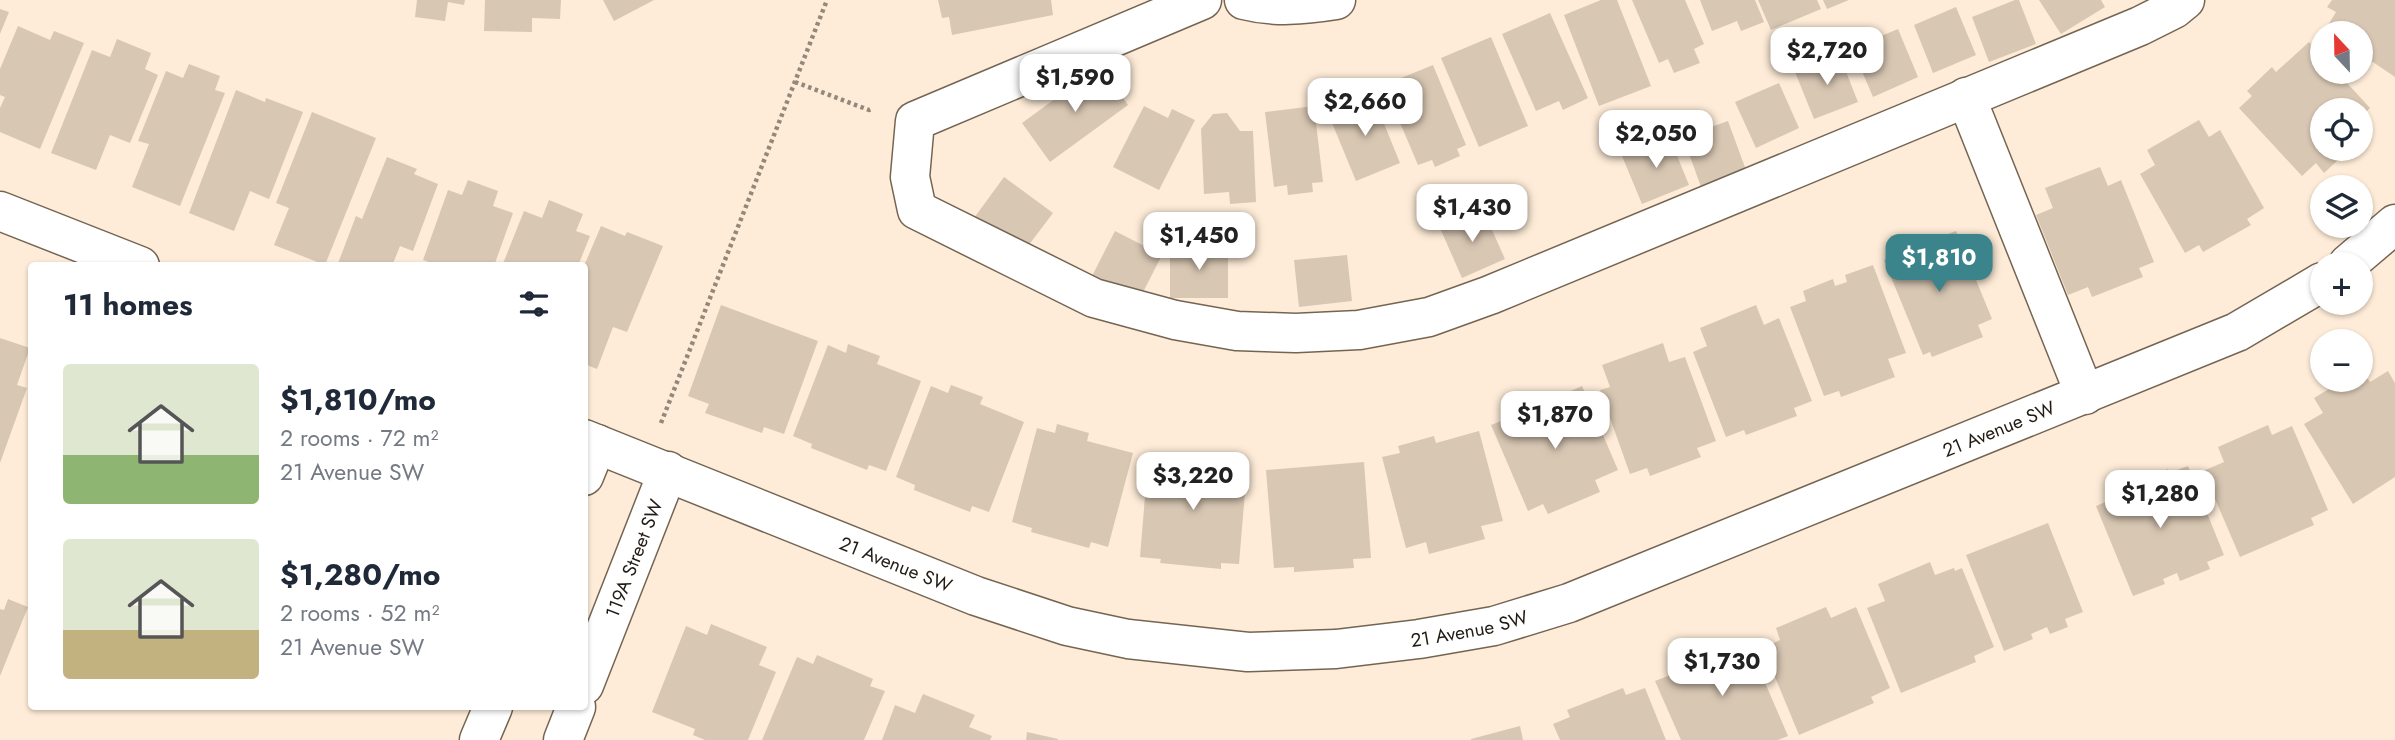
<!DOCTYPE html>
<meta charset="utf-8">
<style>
:root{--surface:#fff;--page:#f2f2f3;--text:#1f2937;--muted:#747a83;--accent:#3c848c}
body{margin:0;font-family:Jost,sans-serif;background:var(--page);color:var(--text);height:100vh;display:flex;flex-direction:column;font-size:26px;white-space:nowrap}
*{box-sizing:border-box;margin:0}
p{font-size:23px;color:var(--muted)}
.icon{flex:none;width:38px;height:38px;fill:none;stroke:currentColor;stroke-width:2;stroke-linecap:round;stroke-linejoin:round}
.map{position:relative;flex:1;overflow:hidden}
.side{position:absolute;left:28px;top:262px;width:560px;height:448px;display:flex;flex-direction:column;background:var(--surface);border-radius:7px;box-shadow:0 2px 5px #0004}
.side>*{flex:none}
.needle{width:46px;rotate:338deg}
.buttons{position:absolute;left:2310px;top:21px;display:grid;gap:14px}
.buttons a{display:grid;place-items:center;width:63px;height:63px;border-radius:50%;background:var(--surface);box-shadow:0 2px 5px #0004;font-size:35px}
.price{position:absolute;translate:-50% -60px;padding:0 16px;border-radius:14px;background:#fff;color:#222;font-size:23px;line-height:46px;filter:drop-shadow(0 2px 4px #0008)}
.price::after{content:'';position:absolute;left:50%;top:42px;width:21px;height:16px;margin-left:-10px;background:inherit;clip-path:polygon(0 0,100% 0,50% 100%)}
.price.active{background:var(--accent);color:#fff}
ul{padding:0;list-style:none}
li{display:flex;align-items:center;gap:21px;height:175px;padding:0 35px}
li span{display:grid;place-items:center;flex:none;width:196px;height:140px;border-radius:7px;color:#555}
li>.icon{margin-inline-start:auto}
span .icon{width:84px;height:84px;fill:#fffc;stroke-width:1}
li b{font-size:30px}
h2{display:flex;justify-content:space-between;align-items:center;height:84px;padding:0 35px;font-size:30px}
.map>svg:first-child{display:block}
.building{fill:#d8c7b3}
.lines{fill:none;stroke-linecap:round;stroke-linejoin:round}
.minor-casing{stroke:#746553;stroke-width:41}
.path{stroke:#94887a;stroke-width:4.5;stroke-dasharray:3.5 3.5;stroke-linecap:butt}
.minor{stroke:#fff;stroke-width:38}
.labels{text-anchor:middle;stroke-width:6;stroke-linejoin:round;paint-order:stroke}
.street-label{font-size:19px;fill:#221c15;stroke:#fff}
</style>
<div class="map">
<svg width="2395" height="740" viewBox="0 0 2395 740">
<rect width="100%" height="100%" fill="#feecd8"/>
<path class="building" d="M417 0H465L464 5 448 2 445 21 415 17Z
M485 0H561L560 19 532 18V32L484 31Z
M603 0H654L614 21Z
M938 0H1051L1053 15 952 35 949 17 942 18Z
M1601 0H1617L1651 86 1599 106 1564 15Z
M1632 0H1685L1704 44 1694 49 1700 63 1674 73 1668 59 1659 63Z
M1700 0H1755L1764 22 1741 31 1737 21 1712 31Z
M1758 0H1817L1821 9 1771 30Z
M1823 0H1849L1827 9Z
M2015 0H2019L2036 44 1989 62 1972 17Z
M2039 0H2101L2105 7 2061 34Z
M2332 0H2395V77L2361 54V33H2330L2325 30 2336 12 2327 7Z
M1956 7 1976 55 1933 73 1914 25Z
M0 9 9 12 0 34Z
M1550 13 1588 98 1563 110 1559 101 1536 111 1502 34Z
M18 26 50 40 54 31 84 43 40 149 0 132V108L5 97 0 95V69Z
M1898 29 1918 77 1873 97 1852 48Z
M1491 37 1528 126 1479 147 1441 58Z
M117 39 151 53 145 69 158 75 130 143 110 135 96 170 51 153 92 50 110 57Z
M2309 42 2322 56V72H2337L2370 108 2361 117V110H2322V149H2350L2324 173 2316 163 2302 176 2239 108 2252 96 2247 91 2272 67 2276 72Z
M1839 54 1858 102 1814 119 1795 72Z
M189 64 220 76 215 90 225 93 180 206 132 187 149 144 138 141 166 71 183 78Z
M1433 65 1466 145 1457 149 1460 156 1435 167 1432 160 1418 165 1384 85Z
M1100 66 1128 105 1050 162 1022 123Z
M1779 83 1799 128 1756 148 1735 102Z
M236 90 265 102 266 98 303 112 269 199 250 191 234 231 189 213Z
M1367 91 1370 100 1374 99 1400 163 1356 181 1330 118 1353 108 1349 98Z
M1144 106 1168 118 1172 109 1195 120 1159 190 1113 167Z
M1314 106 1323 182 1312 183 1313 192 1288 195 1287 185 1274 187 1265 112Z
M312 112 376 138 325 265 274 245 289 208 276 203Z
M1227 113 1240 131H1253L1256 202 1230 204 1229 192 1204 194 1201 129 1213 114Z
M2199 120 2209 137 2220 130 2264 208 2247 219 2251 225 2203 252 2199 245 2185 253 2140 174 2155 165 2147 150Z
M1728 121 1746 170 1701 187 1683 137Z
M1669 136 1689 185 1642 204 1622 156Z
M387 157 417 169 414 174 438 184 413 251 400 246 392 266H337L356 216 362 219Z
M2100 167 2108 186 2121 180 2154 262 2139 268 2143 277 2092 297 2088 287 2068 295 2036 215 2053 208 2045 188Z
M1004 177 1053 213 1022 254 974 218Z
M468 180 498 191 493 206 513 213 494 266H440L423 260 448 190 462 195Z
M549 200 583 214 576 231 590 236 578 266H502L524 211 542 218Z
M1483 210 1505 259 1462 278 1440 228Z
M601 226 625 236 627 232 663 246 627 332 613 327 597 369 584 364V266Z
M1115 231 1162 255 1138 302 1091 278Z
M1956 231 1992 319 1978 325 1983 337 1932 357 1930 352 1923 355 1884 260 1917 245 1920 250 1931 245 1929 241Z
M1170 245H1228V298H1170Z
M1347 255 1352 301 1299 307 1294 260Z
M1873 265 1906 353 1888 359 1895 377 1841 397 1839 391 1824 396 1790 307 1806 301 1803 291 1833 279 1835 286 1847 282 1845 275Z
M721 305 818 341 784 434 764 427 762 433 705 413 709 404 688 396Z
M1756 305 1764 325 1779 318 1812 401 1794 408 1797 416 1746 435 1744 430 1726 437 1693 352 1707 346 1700 328Z
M0 338 30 348 17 385 27 388 0 463Z
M1663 343 1669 362 1685 357 1716 441 1697 448 1701 457 1650 476 1647 468 1630 474 1600 390 1610 387 1602 365Z
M848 344 880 356 877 364 921 381 886 471 869 465 867 470 811 448 812 444 793 436 828 345 846 353Z
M2361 368 2370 382 2388 371 2395 383V477L2353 504 2304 424 2323 413 2314 398 2344 380H2361Z
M951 385 983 397 980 404 1024 422 989 512 972 506 970 512 914 490 915 485 896 477 931 386 948 393Z
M1582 386 1618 470 1595 480 1600 492 1548 514 1543 504 1528 511 1491 425 1511 417 1509 411 1539 398 1542 404Z
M1057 424 1089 433 1087 441 1133 453 1108 547 1091 542 1089 548 1031 532 1032 528 1012 522 1037 428 1055 433Z
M2268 425 2272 435 2292 426 2328 510 2311 518 2314 525 2240 557 2203 471 2224 462 2218 447Z
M1479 431 1503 521 1481 526 1485 539 1429 554 1426 542 1406 548 1382 457 1400 453 1398 446 1434 436 1436 443Z
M1167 453 1200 456V463L1247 468 1239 564 1221 563V569L1160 563 1161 559 1140 557 1148 460 1167 462Z
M1364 462 1371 558 1353 559 1354 568 1294 572V567L1274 568 1266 470Z
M2188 466 2224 555 2207 562 2210 569 2180 581 2177 573 2163 579 2165 584 2133 596 2096 506 2115 498 2112 491 2168 469 2169 473Z
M2048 523 2083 612 2065 619 2068 627 2050 634 2047 627 2031 634 2033 639 2004 651 1966 555Z
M1930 562 1935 575 1954 568 1955 571 1962 568 1994 647 1974 656 1976 662 1901 693 1867 608 1885 601 1878 584Z
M8 599 28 607 0 676V609L4 610Z
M1826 607 1831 618 1856 607 1890 688 1871 697 1874 703 1799 735 1763 648 1780 640 1776 628Z
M711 624 767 647 759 665 776 672 748 740H705L693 735 695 729 652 712 686 626 707 635Z
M1748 643 1788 736 1778 740H1681L1655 681 1673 674 1671 669 1727 645 1729 650Z
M817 655 873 679 870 686 885 691 864 740H762L797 657 813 664Z
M1623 688 1626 695 1645 688 1666 740H1560L1553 724 1570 717 1567 710Z
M923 694 975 715 969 727 992 736 990 740H882L895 705 915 713Z
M1520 726 1523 740H1471V739Z
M1027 732 1058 739V740H1026Z"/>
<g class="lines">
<defs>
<g id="minor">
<path d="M1202 0 915 121 910 177 917 210 1094 298 1175 320 1237 331 1296 333 1359 330 1429 317 1490 295 2140 26 2174 9 2185 0"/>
<path d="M1244 0C1275 8 1304 5 1336 0"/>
<path d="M1966 97 2085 395"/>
<path d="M0 211 140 266"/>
<path d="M2348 264 2395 224"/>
<path id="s1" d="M584 439 976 596 1067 626 1128 639 1248 652 1336 649 1419 639 1494 626 1569 603 2237 332 2322 282"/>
<path d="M584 476 597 444"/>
<path id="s2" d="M584 685 668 471"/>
<path d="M479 740 493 707"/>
<path d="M563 740 576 707"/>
</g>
</defs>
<use href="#minor" class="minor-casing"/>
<path class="path" d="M795 82 869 110 873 108
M661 423 827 0"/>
<use href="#minor" class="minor"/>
</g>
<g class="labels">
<g class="street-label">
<text dy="7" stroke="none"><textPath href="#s1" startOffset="1491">21 Avenue SW</textPath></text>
<text dy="7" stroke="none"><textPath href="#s2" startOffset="136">119A Street SW</textPath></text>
<text dy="7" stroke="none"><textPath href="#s1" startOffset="336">21 Avenue SW</textPath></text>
<text dy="7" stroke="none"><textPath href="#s1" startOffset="924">21 Avenue SW</textPath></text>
</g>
</g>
</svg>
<div class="buttons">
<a><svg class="needle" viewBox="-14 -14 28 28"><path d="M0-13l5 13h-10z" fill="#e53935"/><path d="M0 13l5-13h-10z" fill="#747a83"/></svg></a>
<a><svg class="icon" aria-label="locate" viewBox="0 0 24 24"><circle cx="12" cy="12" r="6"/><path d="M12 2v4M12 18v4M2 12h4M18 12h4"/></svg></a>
<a><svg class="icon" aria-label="layers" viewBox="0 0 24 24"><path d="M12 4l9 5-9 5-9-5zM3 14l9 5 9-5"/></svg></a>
<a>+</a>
<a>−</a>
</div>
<b class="price" style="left:1827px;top:87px">$2,720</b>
<b class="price" style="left:1075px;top:114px">$1,590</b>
<b class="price" style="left:1365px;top:138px">$2,660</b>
<b class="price" style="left:1656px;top:170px">$2,050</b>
<b class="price" style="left:1472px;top:244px">$1,430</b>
<b class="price" style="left:1199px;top:272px">$1,450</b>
<b class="price active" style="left:1939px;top:294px">$1,810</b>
<b class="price" style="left:1555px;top:451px">$1,870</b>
<b class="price" style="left:1193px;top:512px">$3,220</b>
<b class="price" style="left:2160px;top:530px">$1,280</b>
<b class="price" style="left:1722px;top:698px">$1,730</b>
<section class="side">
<h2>11 homes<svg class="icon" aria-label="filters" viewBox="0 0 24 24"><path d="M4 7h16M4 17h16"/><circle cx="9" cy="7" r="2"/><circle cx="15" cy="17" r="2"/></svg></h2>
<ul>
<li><span style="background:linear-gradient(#dfe7d0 65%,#8fb573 0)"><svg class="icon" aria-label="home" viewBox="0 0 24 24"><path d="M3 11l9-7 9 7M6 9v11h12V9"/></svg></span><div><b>$1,810/mo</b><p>2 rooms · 72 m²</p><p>21 Avenue SW</p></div></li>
<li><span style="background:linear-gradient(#dfe7d0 65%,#c2b280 0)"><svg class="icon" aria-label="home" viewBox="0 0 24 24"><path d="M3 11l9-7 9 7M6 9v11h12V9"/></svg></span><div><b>$1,280/mo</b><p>2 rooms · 52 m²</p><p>21 Avenue SW</p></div></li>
</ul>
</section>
</div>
